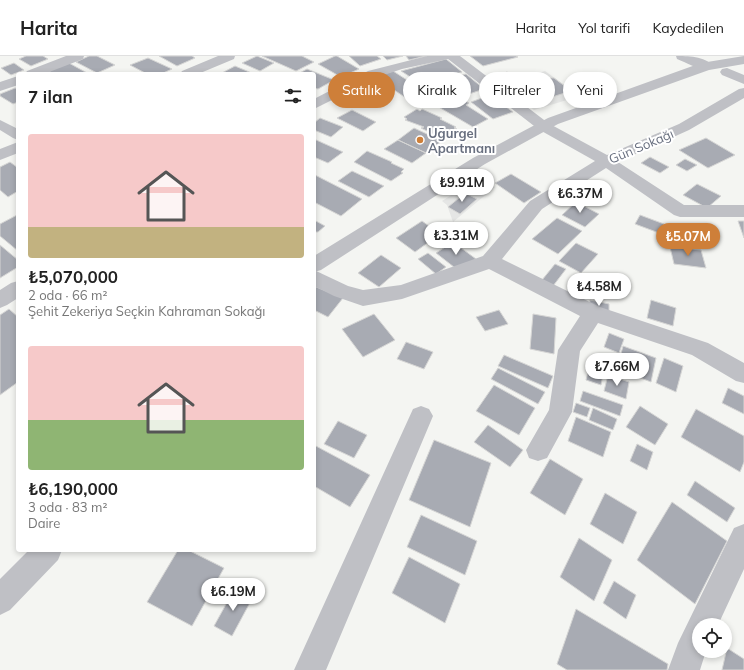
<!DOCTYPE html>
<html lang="tr">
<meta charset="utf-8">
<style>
:root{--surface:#fff;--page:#f2f2f2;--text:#222;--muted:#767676;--line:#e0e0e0;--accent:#ce7f39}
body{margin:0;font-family:Mulish,sans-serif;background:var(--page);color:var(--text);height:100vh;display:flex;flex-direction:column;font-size:15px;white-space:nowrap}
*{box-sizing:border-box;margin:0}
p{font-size:13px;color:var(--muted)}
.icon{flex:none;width:22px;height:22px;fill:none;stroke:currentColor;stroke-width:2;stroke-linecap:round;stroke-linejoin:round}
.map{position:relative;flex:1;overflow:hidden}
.panel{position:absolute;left:16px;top:16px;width:300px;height:480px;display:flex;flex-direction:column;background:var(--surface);border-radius:4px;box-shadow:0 2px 6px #0003}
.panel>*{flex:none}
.guide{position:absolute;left:328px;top:16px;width:356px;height:36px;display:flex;gap:8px}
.buttons{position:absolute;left:692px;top:562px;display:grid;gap:8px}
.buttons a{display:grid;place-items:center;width:40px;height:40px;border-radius:50%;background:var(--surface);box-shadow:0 2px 6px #0003;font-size:20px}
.price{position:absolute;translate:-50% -34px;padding:0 9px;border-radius:14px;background:#fff;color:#222;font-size:13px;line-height:26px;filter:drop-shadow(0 1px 2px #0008)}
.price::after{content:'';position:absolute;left:50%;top:24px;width:12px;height:9px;margin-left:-6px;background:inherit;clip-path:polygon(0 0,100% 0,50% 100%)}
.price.active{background:var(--accent);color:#fff}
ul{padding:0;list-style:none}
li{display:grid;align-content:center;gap:8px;height:212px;padding:0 12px}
li span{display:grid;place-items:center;height:124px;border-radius:4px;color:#555}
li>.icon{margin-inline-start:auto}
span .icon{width:72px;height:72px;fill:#fffc;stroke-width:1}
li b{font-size:17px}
h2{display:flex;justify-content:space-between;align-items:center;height:48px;padding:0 12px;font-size:17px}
.pill{padding:0 14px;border-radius:18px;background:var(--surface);box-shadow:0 2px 6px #0003;font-size:14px;line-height:36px}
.pill.active{background:var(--accent);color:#fff}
header{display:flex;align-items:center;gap:24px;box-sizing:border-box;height:56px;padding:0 20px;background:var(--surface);border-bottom:1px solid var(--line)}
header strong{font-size:19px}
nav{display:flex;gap:22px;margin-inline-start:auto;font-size:14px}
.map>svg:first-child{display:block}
.built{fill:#e5e6e5}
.building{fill:#a8abb3;stroke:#d6d6d5}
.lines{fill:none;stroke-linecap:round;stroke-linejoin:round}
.minor{fill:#bfc0c5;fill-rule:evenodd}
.tertiary{fill:#bfc0c5;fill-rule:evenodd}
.poi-dot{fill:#ce7f39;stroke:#fff;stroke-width:1.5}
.labels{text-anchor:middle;stroke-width:4;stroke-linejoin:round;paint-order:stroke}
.far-poi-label{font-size:13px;font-weight:bold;fill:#686f7f;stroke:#fff;text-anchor:start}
.far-street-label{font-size:13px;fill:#686f7f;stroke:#fff}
</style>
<header>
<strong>Harita</strong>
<nav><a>Harita</a><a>Yol tarifi</a><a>Kaydedilen</a></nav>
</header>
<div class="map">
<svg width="744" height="614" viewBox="0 0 744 614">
<rect width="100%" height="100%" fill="#f4f5f2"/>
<path class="built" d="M545 15 580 40 534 54 508 33 530 27 523 22Z
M478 122 495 131 453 166 447 149 442 145Z"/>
<path class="building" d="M26 0H43L48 3 31 10 19 3Z
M89 0H97L115 9 97 17 76 6Z
M159 0H192L195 2 177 10Z
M257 0 274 7 260 15 242 7Z
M262 0H302L314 6 296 15Z
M335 0H337L359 13 341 21 318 8Z
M349 0H377L381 3 360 10Z
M383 0H403L387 4Z
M406 0H426L409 4Z
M470 0H516L518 1 483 10Z
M148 2 172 13 161 18H147L130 9Z
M446 3 462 16 435 24 444 31 434 36 401 15Z
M67 6 89 18H54L48 15Z
M14 7 24 14 11 19 1 12Z
M235 10 254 18H220Z
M307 13 334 24 318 33 314 32V18H298Z
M393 15 427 37 409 44 375 21Z
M507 16 520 24 517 25 519 26 508 27 504 24 501 25 495 20Z
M466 18 484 33 463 40 443 24Z
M550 22H554L570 34 568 36 533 47 527 46 513 34 515 32Z
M15 32 18 33V46L13 48 0 40V38Z
M451 37 469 47 466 49 488 63 473 71 430 46Z
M490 39 513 56 493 63 471 46Z
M417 53 420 55 422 53 442 62 440 63 456 71 454 72 457 73 443 83 421 72 424 71 405 64 407 63 404 61Z
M352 54 376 66 363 75 337 62Z
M320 62 343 71 331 81 314 74V67Z
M414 72 442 85 426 97 398 84Z
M706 82 735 99 708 112 679 94Z
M314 83 343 96 328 107 314 101Z
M398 84 426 97 412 107 384 93Z
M367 95 392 106 391 107 404 113 401 116 403 117 391 125 354 106Z
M650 101 669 111 660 117 641 107Z
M685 103 697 109 687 115 676 109Z
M10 106 18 112V135L8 141 0 134V111Z
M352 115 384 130 369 141 338 125Z
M511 118 541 136 524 147 495 127Z
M315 119 362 143 341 160 314 146Z
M481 125 493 131 487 136 475 130Z
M697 128 721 140 707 152 683 139Z
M465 137 477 143 460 158 448 151Z
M576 146 599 158 585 171 562 159Z
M17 159 18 160V195L0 180V168Z
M640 159 664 168 659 177 635 168Z
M557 162 582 175 558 198 532 183Z
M314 164 325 170 318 176H314Z
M422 165 440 178 415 196 396 182Z
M738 165H744V182Z
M453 186 476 203 459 215 436 197Z
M576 187 598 198 581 217 559 205Z
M0 189 18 204V211L0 222Z
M670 191 701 194 706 212 674 208Z
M428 197 446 211 436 218 418 203Z
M381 199 401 212 379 231 358 217Z
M555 208 566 213 553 230 542 224Z
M314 230 343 242 328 261 314 254Z
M590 244 609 248V258L589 253Z
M651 244 676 252 673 270 647 262Z
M9 253 18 261V326L0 339V259Z
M499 254 508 268 485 275 476 261Z
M374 258 395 284 363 301 342 273Z
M533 258 556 262 554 298 530 293Z
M609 277 624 283 619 297 604 291Z
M406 286 433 296 424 313 397 303Z
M623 290 656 302 651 326 617 313Z
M504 299 553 320 548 332 498 310Z
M664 302 683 310 676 336 656 327Z
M498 312 545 336 538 348 491 323Z
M589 312 603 318 601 329 586 324Z
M608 319 629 326 626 343 604 335Z
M494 329 535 352 519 379 476 355Z
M728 332 744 340V358L722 347Z
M583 335 623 349 620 360 580 345Z
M576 347 590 352 587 361 573 356Z
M640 350 668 368 655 389 626 371Z
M593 352 617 363 613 374 589 364Z
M696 353 744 380V406L740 416 681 381Z
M576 361 611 376 603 401 568 385Z
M338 365 367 379 354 402 324 388Z
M488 369 523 394 510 411 474 386Z
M434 384 491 407 470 471 409 444Z
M637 388 653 396 647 414 630 405Z
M314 389 370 419 350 451 314 430Z
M550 403 583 423 565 459 530 437Z
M695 425 735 452 727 466 687 439Z
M605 437 637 456 623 488 590 468Z
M672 446 727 485 695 548 637 504Z
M421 459 477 485 465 519 407 491Z
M579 482 612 504 594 545 560 521Z
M178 494H188L224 512 192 570 147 546Z
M409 501 460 528 445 567 392 537Z
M614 525 636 539 626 563 603 547Z
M235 532 253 541 232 580 214 570Z
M576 553 668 608 667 614H567L557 608Z
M727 592 744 603V614H722Z"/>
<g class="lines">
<path class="minor" d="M66 0H84L83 3 44 18H25L27 15Z
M218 0H235L234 3 198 18H180L182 15Z
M427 0H460L548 67 607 99 679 68 739 33 744 32V42L689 74 618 106 684 149H744V161H680L674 159 606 112 542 153 502 203 600 251 708 287 744 307V327L736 325 692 299 598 267 580 295 572 356 547 402 538 405 529 402 526 394 549 354 558 294 580 260 489 213 402 243 363 250 334 240 314 230V214L348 230 363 234 401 229 483 200 530 145 595 105 538 73 448 3 402 13 378 21 314 53V43L368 15Z
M676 0C687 0 705 0 713 10L711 13C700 15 687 7 677 3Z
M727 12 744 19V28L722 19 720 16 722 13Z
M18 20V29L0 35V26Z
M0 64 18 73V84L13 82 0 74Z
M18 86V97L0 104V93Z
M18 225V242L7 249 0 252V234L11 227Z
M421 350 429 353 433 360 326 614H294L413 353Z
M744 468V513L718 569H699V595H706L700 614H668L678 587 734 472Z"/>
<path class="tertiary" d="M744 0V8L709 14 558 68 485 108 321 214 314 216V200L473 102 548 62 701 7Z
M29 494H62L58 504 10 554 0 559V523Z"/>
</g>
<circle class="poi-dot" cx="420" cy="84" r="4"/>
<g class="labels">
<g class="far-poi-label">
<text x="428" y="82">Uḡurgel<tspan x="428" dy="15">Apartmanı</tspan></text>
</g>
<g class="far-street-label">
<text transform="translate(641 90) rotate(-23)" y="5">Gün Sokağı</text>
</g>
</g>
</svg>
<div class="buttons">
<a><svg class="icon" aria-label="locate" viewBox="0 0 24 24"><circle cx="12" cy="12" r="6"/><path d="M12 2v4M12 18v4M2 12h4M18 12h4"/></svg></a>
</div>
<b class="price" style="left:462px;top:147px">₺9.91M</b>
<b class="price" style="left:580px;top:158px">₺6.37M</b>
<b class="price" style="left:456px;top:200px">₺3.31M</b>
<b class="price active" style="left:688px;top:201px">₺5.07M</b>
<b class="price" style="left:599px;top:251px">₺4.58M</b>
<b class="price" style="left:617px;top:331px">₺7.66M</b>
<b class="price" style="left:233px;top:556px">₺6.19M</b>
<div class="guide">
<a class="pill active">Satılık</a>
<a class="pill">Kiralık</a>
<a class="pill">Filtreler</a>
<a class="pill">Yeni</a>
</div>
<section class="panel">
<h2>7 ilan<svg class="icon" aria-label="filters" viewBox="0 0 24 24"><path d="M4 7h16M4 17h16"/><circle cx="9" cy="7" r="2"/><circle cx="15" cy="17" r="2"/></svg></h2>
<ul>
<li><span style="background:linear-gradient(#f6c9c9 75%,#c2b280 0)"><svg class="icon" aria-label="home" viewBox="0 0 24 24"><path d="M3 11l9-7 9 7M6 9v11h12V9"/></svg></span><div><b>₺5,070,000</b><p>2 oda · 66 m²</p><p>Şehit Zekeriya Seçkin Kahraman Sokağı</p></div></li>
<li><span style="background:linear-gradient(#f6c9c9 60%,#8fb573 0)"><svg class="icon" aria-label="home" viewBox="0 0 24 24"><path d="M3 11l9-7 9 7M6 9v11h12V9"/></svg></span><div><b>₺6,190,000</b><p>3 oda · 83 m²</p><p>Daire</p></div></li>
</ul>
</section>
</div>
